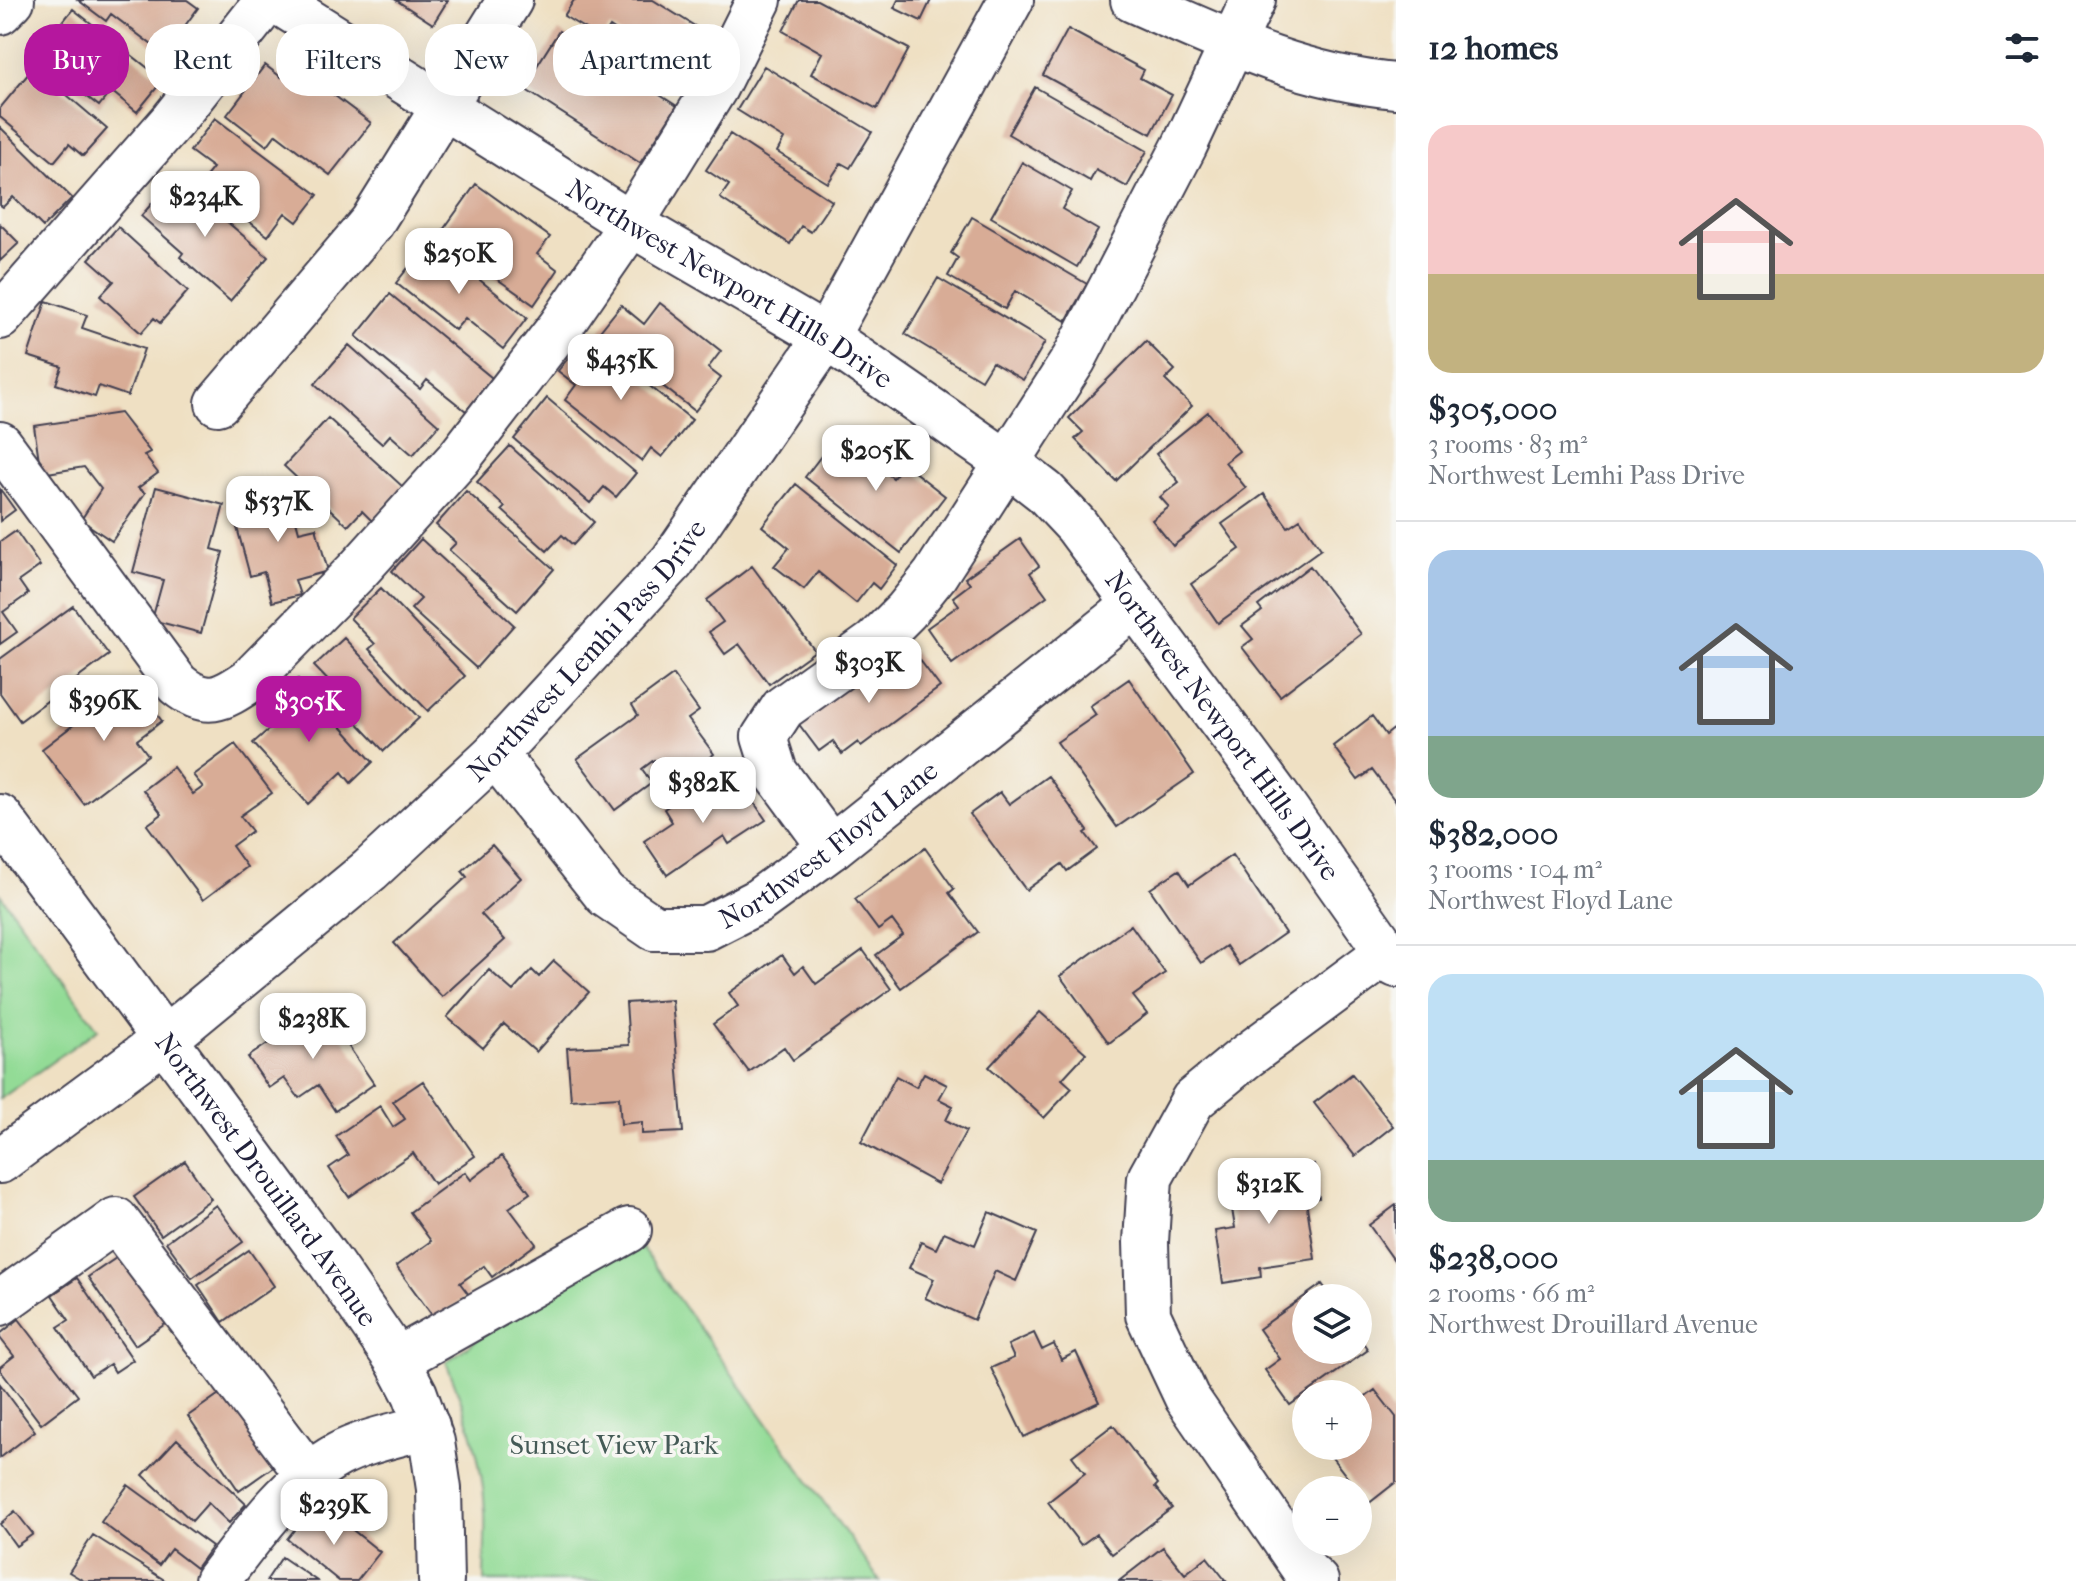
<!DOCTYPE html>
<meta charset="utf-8">
<style>
:root{--surface:#fff;--page:#f2f2f3;--text:#1f2937;--muted:#747a83;--line:#e0e1e3;--accent:#b5179e}
body{margin:0;font-family:"IM FELL French Canon",serif;background:var(--page);color:var(--text);height:100vh;display:flex;flex-direction:column;font-size:30px;white-space:nowrap}
*{box-sizing:border-box;margin:0}
p{font-size:26px;color:var(--muted)}
.icon{flex:none;width:44px;height:44px;fill:none;stroke:currentColor;stroke-width:2;stroke-linecap:round;stroke-linejoin:round}
.map{position:relative;flex:1;overflow:hidden}
.sheet{display:flex;flex-direction:column;background:var(--surface);width:680px}
.sheet>*{flex:none}
.hud{position:absolute;left:24px;top:24px;width:760px;height:72px;display:flex;gap:16px}
.buttons{position:absolute;left:1292px;top:1284px;display:grid;gap:16px}
.buttons a{display:grid;place-items:center;width:80px;height:80px;border-radius:50%;background:var(--surface);box-shadow:0 8px 32px #0002;font-size:40px}
.price{position:absolute;translate:-50% -68px;padding:0 18px;border-radius:16px;background:#fff;color:#222;font-size:26px;line-height:52px;filter:drop-shadow(0 2px 4px #0008)}
.price::after{content:'';position:absolute;left:50%;top:48px;width:24px;height:18px;margin-left:-12px;background:inherit;clip-path:polygon(0 0,100% 0,50% 100%)}
.price.current{background:var(--accent);color:#fff}
ul{padding:0;list-style:none}
li{display:grid;align-content:center;gap:16px;height:424px;padding:0 32px}
li+li{border-top:2px solid var(--line)}
li span{display:grid;place-items:center;height:248px;border-radius:24px;color:#555}
li>.icon{margin-inline-start:auto}
span .icon{width:144px;height:144px;fill:#fffc;stroke-width:1}
li b{font-size:34px}
h2{display:flex;justify-content:space-between;align-items:center;height:96px;padding:0 32px;font-size:34px}
.pill{padding:0 28px;border-radius:32px;background:var(--surface);box-shadow:0 8px 32px #0002;font-size:28px;line-height:72px}
.pill.current{background:var(--accent);color:#fff}
main{display:flex;flex:1;min-height:0}
.map>svg:first-child{display:block}
.green{fill:#93db96;stroke:#5a7e68;stroke-width:2}
.building{fill:#d8ac96}
.lines{fill:none;stroke-linecap:round;stroke-linejoin:round}
.minor-casing{stroke:#413e4f;stroke-width:48}
.minor{stroke:#fff;stroke-width:44}
.labels{text-anchor:middle;stroke-width:7;stroke-linejoin:round;paint-order:stroke}
.street-label{font-size:28px;fill:#22223b;stroke:#f6f6f2}
.park-label{font-size:28px;fill:#445a56;stroke:#f6f6f2}
</style>
<main>
<div class="map">
<svg width="1396" height="1581" viewBox="0 0 1396 1581">
<rect width="100%" height="100%" fill="#f6f6f2"/>
<filter id="ink" filterUnits="userSpaceOnUse"><feTurbulence type="fractalNoise" baseFrequency=".0125" numOctaves="2"/><feDisplacementMap in="SourceGraphic" scale="16" xChannelSelector="R" yChannelSelector="G"/><feConvolveMatrix kernelMatrix="1 2 1 2 8 2 1 2 1" color-interpolation-filters="sRGB"/></filter>
<filter id="wash" filterUnits="userSpaceOnUse"><feTurbulence type="fractalNoise" baseFrequency=".006" numOctaves="4" result="noise"/><feDisplacementMap in="SourceGraphic" scale="32" xChannelSelector="R" yChannelSelector="G"/><feGaussianBlur stdDeviation="1.8" result="paint"/><feColorMatrix in="noise" values="0 0 0 0 0 0 0 0 0 0 0 0 0 0 0 0 0 1.4 0 .05"/><feComposite in="paint" operator="in"/></filter>
<g filter="url(#wash)">
<rect width="100%" height="100%" fill="#efe0c3"/>
<path class="green" d="M0 894 98 1029 0 1099Z
M629 1230 880 1581H484C484 1558 486 1535 485 1512 483 1460 466 1411 446 1362Z"/>
<g id="blocks">
<path class="building" d="M78 0H187L198 8 164 54 111 14 106 21Z
M396 0H448L433 24Z
M574 0H653L706 33 685 66 657 48 640 76 612 58 625 37 610 27 602 39 564 16Z
M799 0H817L909 49 877 109 811 74 822 53 783 31Z
M898 0H931L921 21 894 8Z
M73 9 163 80 137 112 111 91 99 106 35 56Z
M1068 29 1144 70 1140 78 1172 95 1151 134 1043 75Z
M559 31 677 106 640 163 523 88Z
M291 63 371 123 330 175 276 134 267 146 227 115 265 65 281 77Z
M764 66 872 132 850 168 841 163 828 183 777 152 784 139 737 110Z
M34 67 107 129 83 156 69 144 54 162 0 117V108Z
M1035 87 1147 151 1127 187 1096 170 1090 181 1008 134Z
M215 118 318 195 297 222 285 213 268 236 200 184 213 168 190 151Z
M0 127 72 198 43 227 13 197 3 207 0 205Z
M730 134 832 201 811 232 801 226 790 244 720 198 729 185 706 170Z
M1022 162 1072 191 1062 209 1098 230 1077 267 991 217Z
M175 177 268 257 230 301 180 257 183 253 141 216Z
M476 184 550 237 537 254 558 270 534 305 438 237Z
M972 217 1087 284 1066 321 1015 291 1005 309 948 276 958 258 951 253Z
M0 224 19 243 0 261Z
M118 227 188 291 160 323 154 318 141 333 100 296 114 281 89 259Z
M430 240 527 318 503 349 465 318 455 330 396 283Z
M938 278 1045 342 1023 380 992 362 981 380 905 334Z
M390 294 492 378 466 411 427 380 420 389 356 336Z
M46 301 87 315 82 328 144 349 128 396 99 386 95 397 56 384 62 367 28 356Z
M660 303 721 351 708 368 721 378 695 411 597 335 621 305 644 324Z
M586 335 692 420 662 457 651 448 642 461 565 400 576 385 558 371Z
M1146 341 1175 370 1165 380 1192 406 1116 481 1075 439 1083 432 1069 418Z
M349 345 439 425 413 455 390 435 382 444 315 384Z
M547 398 636 473 616 497 604 487 590 503 514 439Z
M1208 412 1239 451 1225 462 1246 488 1173 546 1152 520 1169 507 1160 497 1179 482 1156 454Z
M120 413 150 452 144 455 158 473 138 488 145 493 112 541 81 520 101 489 84 467 41 474 34 426Z
M328 418 403 487 372 521 362 511 348 526 284 466Z
M838 434 893 478 904 464 945 496 901 553 805 477Z
M510 446 594 522 573 545 562 535 547 551 502 510 505 507 477 482Z
M796 484 897 565 879 589 872 583 856 603 818 572 804 589 774 566 789 548 762 526Z
M156 487 224 505 212 549 223 552 201 633 152 620 163 580 133 572Z
M0 489 15 510 0 521Z
M288 490 299 532 316 528 328 571 295 580 300 595 272 602 264 572 250 576 231 505Z
M466 491 554 569 517 611 449 550 456 543 436 525Z
M1264 494 1288 527 1300 519 1321 549 1218 623 1191 584 1240 549 1222 524Z
M16 531 40 566 19 581 28 594 3 612 17 632 0 644V542Z
M421 539 514 625 476 668 411 609 421 599 392 571Z
M1020 539 1039 566 1030 573 1047 596 952 664 927 628 959 605 953 597 970 584 965 578Z
M752 566 815 651 769 684 739 644 725 654 709 632 723 622 707 600Z
M1310 566 1361 634 1280 696 1242 647 1253 639 1242 626 1262 611 1258 606Z
M381 588 465 676 428 711 369 649 375 644 350 618Z
M73 606 109 655 20 721 0 693V659Z
M344 638 419 718 384 751 331 695 337 690 314 666Z
M914 652 940 687 861 746 858 742 842 754 833 741 819 751 798 723 876 665 884 675Z
M673 675 699 711 688 719 714 754 671 785 654 760 642 769 652 783 615 810 577 759 638 715 632 705Z
M298 679 373 762 351 783 342 772 308 804 253 743 277 722 265 710Z
M1129 679 1194 774 1117 827 1057 742 1096 715 1090 706Z
M131 681 162 721 137 740 148 755 84 804 42 749Z
M1372 716 1386 735 1396 727V802L1372 770 1358 780 1333 746Z
M235 744 272 793 240 816 252 831 232 846 247 867 203 900 147 825 162 814 143 790 173 767 193 794 203 787 193 775Z
M1048 776 1088 831 1085 833 1097 849 1067 871 1062 864 1026 890 970 814 1000 792 1009 804Z
M742 785 766 820 729 844 724 836 667 875 644 841 672 822 664 809 696 788 703 798 717 788 723 797Z
M492 845 521 878 481 914 505 940 442 997 394 943 467 877 462 871Z
M925 848 954 889 949 893 978 932 901 988 876 955 903 935 892 920 878 930 855 899Z
M1232 855 1285 933 1239 965 1226 946 1201 963 1150 889 1179 870 1189 885Z
M1131 925 1165 973 1133 996 1147 1014 1109 1043 1060 976Z
M863 950 891 989 793 1060 784 1047 749 1072 713 1024 738 1006 729 993 782 955 795 973 803 966 816 984Z
M554 961 589 992 536 1052 504 1024 483 1048 447 1017 489 970 513 991 532 970 539 977Z
M672 1000 683 1132 642 1134V1122L621 1124 619 1097 571 1100 567 1048 629 1045 626 1003Z
M322 1007 374 1084 335 1111 318 1085 299 1098 284 1078 269 1088 248 1057Z
M1040 1012 1086 1053 1062 1079 1072 1088 1044 1118 989 1067Z
M924 1073 947 1085 939 1099 953 1106 946 1120 966 1131 937 1184 861 1142 896 1076 916 1087Z
M1352 1074 1393 1126 1355 1156 1314 1103Z
M423 1081 475 1156 434 1184 413 1153 349 1197 329 1168 348 1155 336 1136 380 1106 393 1127 405 1119 393 1101Z
M502 1156 530 1193 509 1208 536 1244 492 1277 484 1266 460 1283 469 1295 435 1319 396 1266 431 1241 410 1212 465 1172 471 1180Z
M185 1161 211 1199 161 1235 134 1197Z
M1314 1164 1319 1198 1306 1200 1315 1259 1260 1267 1261 1277 1223 1283 1215 1231 1235 1228 1230 1196 1272 1190 1270 1171Z
M216 1205 243 1242 192 1278 166 1242Z
M1396 1205V1263L1369 1225Z
M989 1212 1037 1233 1016 1281 995 1271 974 1320 925 1298 934 1279 909 1268 921 1242 936 1249 944 1232 975 1245Z
M249 1250 274 1286 223 1322 198 1285Z
M125 1252 171 1320 135 1345 88 1277Z
M77 1278 133 1360 115 1372 110 1364 91 1376 58 1327 69 1320 52 1295Z
M1322 1284 1332 1298H1306V1350H1358V1335L1368 1350 1290 1405 1265 1370 1280 1359 1259 1329Z
M19 1319 78 1396 41 1424 0 1370V1367L14 1356 0 1338V1334Z
M1034 1333 1042 1350 1054 1344 1061 1360 1076 1352 1099 1402 1024 1437 991 1368 1014 1358 1008 1345Z
M0 1384 35 1431 0 1458Z
M225 1390 276 1465 239 1491 188 1416Z
M1375 1390 1396 1417V1482L1368 1504 1323 1446H1358V1403Z
M1113 1425 1158 1484 1155 1487 1172 1508 1112 1554 1096 1534 1081 1545 1048 1502 1085 1473 1072 1456Z
M177 1439 246 1504 229 1523 208 1503 192 1521 143 1475Z
M128 1485 212 1546 196 1568 171 1549 159 1565 101 1522Z
M15 1511 33 1534 16 1546 0 1524Z
M309 1511 325 1524 333 1514 380 1552 357 1581H339L287 1539Z
M93 1535 166 1581H84L69 1572Z
M1163 1547 1185 1574 1207 1557 1226 1581H1119Z
M282 1557 317 1581H266Z"/>
</g>
</g>
<g filter="url(#ink)">
<use href="#blocks" fill-opacity="0" stroke="#413e4f" stroke-width="2"/>
<g class="lines">
<defs>
<g id="minor">
<path id="s1" d="M275 0 631 224 826 337 1009 464 1045 492 1076 525 1276 795 1396 965"/>
<path d="M1133 0C1221 39 1298 77 1396 86"/>
<path d="M0 12 12 0"/>
<path d="M0 317 173 120 268 0"/>
<path d="M218 403 372 222 510 0"/>
<path d="M0 444 177 684C206 708 221 700 250 680L357 571 459 458 560 327 631 224 715 88 759 0"/>
<path id="s2" d="M495 754 606 895 654 928H706L757 902 831 848 1134 606"/>
<path id="s3" d="M0 817 331 1264 397 1360 415 1394 432 1442 439 1489 441 1581"/>
<path d="M831 848 775 772 764 737 783 708 874 643 906 611 935 575 1074 359 1185 145 1253 0"/>
<path id="s4" d="M0 1161 164 1040 370 870 495 754 672 562 826 337 1011 0"/>
<path d="M0 1303 116 1220 308 1475"/>
<path d="M397 1360 629 1230"/>
<path d="M217 1581C250 1538 290 1481 338 1455 364 1441 398 1435 427 1426"/>
<path d="M1316 1581 1306 1572 1187 1398 1148 1315 1146 1242 1150 1178 1193 1100 1244 1058 1387 952"/>
</g>
</defs>
<use href="#minor" class="minor-casing"/>
<use href="#minor" class="minor"/>
</g>
</g>
<g class="labels">
<g class="street-label">
<text dy="10" stroke="none"><textPath href="#s1" startOffset="536">Northwest Newport Hills Drive</textPath></text>
<text dy="10" stroke="none"><textPath href="#s4" startOffset="780">Northwest Lemhi Pass Drive</textPath></text>
<text dy="10" stroke="none"><textPath href="#s1" startOffset="1208">Northwest Newport Hills Drive</textPath></text>
<text dy="10" stroke="none"><textPath href="#s2" startOffset="438">Northwest Floyd Lane</textPath></text>
<text dy="10" stroke="none"><textPath href="#s3" startOffset="450">Northwest Drouillard Avenue</textPath></text>
</g>
<g class="park-label">
<text x="614" y="1454">Sunset View Park</text>
</g>
</g>
</svg>
<div class="buttons">
<a><svg class="icon" aria-label="layers" viewBox="0 0 24 24"><path d="M12 4l9 5-9 5-9-5zM3 14l9 5 9-5"/></svg></a>
<a>+</a>
<a>−</a>
</div>
<b class="price" style="left:205px;top:239px">$234K</b>
<b class="price" style="left:459px;top:296px">$250K</b>
<b class="price" style="left:621px;top:402px">$435K</b>
<b class="price" style="left:876px;top:493px">$205K</b>
<b class="price" style="left:278px;top:544px">$537K</b>
<b class="price" style="left:869px;top:705px">$303K</b>
<b class="price" style="left:104px;top:743px">$396K</b>
<b class="price current" style="left:309px;top:744px">$305K</b>
<b class="price" style="left:703px;top:825px">$382K</b>
<b class="price" style="left:313px;top:1061px">$238K</b>
<b class="price" style="left:1269px;top:1226px">$312K</b>
<b class="price" style="left:334px;top:1547px">$239K</b>
<div class="hud">
<a class="pill current">Buy</a>
<a class="pill">Rent</a>
<a class="pill">Filters</a>
<a class="pill">New</a>
<a class="pill">Apartment</a>
</div>
</div>
<section class="sheet">
<h2>12 homes<svg class="icon" aria-label="filters" viewBox="0 0 24 24"><path d="M4 7h16M4 17h16"/><circle cx="9" cy="7" r="2"/><circle cx="15" cy="17" r="2"/></svg></h2>
<ul>
<li><span style="background:linear-gradient(#f6c9c9 60%,#c2b280 0)"><svg class="icon" aria-label="home" viewBox="0 0 24 24"><path d="M3 11l9-7 9 7M6 9v11h12V9"/></svg></span><div><b>$305,000</b><p>3 rooms · 83 m²</p><p>Northwest Lemhi Pass Drive</p></div></li>
<li><span style="background:linear-gradient(#a9c7e8 75%,#7fa58c 0)"><svg class="icon" aria-label="home" viewBox="0 0 24 24"><path d="M3 11l9-7 9 7M6 9v11h12V9"/></svg></span><div><b>$382,000</b><p>3 rooms · 104 m²</p><p>Northwest Floyd Lane</p></div></li>
<li><span style="background:linear-gradient(#bfe0f5 75%,#7fa58c 0)"><svg class="icon" aria-label="home" viewBox="0 0 24 24"><path d="M3 11l9-7 9 7M6 9v11h12V9"/></svg></span><div><b>$238,000</b><p>2 rooms · 66 m²</p><p>Northwest Drouillard Avenue</p></div></li>
</ul>
</section>
</main>
